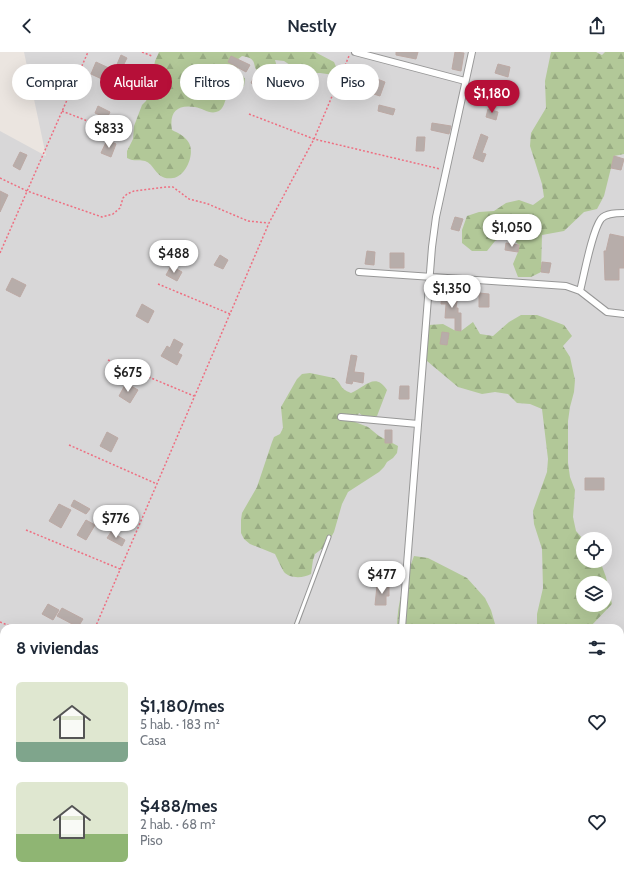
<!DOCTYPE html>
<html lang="es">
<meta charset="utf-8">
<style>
:root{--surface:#fff;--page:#f2f2f3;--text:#1f2937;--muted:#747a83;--accent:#b60f38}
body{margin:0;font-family:Cabin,sans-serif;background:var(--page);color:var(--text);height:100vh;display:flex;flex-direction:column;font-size:15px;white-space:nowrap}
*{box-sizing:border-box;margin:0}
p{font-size:13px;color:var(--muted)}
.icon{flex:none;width:22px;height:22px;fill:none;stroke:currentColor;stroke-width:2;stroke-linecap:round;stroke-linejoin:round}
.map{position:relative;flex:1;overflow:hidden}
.side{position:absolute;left:0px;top:572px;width:624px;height:256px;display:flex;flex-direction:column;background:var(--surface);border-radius:12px 12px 0 0;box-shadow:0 4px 16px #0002}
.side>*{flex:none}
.top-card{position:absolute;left:12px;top:12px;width:400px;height:36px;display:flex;gap:8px}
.buttons{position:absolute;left:576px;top:480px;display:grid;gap:8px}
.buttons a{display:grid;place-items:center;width:36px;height:36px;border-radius:50%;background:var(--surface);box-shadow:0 4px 16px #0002;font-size:20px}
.price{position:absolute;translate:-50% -34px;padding:0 9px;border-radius:14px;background:#fff;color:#222;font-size:13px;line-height:26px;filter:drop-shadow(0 1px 2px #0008)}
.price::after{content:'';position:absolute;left:50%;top:24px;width:12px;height:9px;margin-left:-6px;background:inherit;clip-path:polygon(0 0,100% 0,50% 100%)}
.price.current{background:var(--accent);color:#fff}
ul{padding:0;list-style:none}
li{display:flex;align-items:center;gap:12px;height:100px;padding:0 16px}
li span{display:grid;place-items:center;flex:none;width:112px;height:80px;border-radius:6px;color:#555}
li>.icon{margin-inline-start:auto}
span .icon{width:48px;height:48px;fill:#fffc;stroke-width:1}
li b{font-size:17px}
h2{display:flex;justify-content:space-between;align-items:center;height:48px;padding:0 16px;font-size:17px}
.tag{padding:0 14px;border-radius:18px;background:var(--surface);box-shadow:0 4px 16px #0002;font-size:14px;line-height:36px}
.tag.current{background:var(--accent);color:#fff}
header{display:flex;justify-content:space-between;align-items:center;height:52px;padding:0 16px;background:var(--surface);font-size:18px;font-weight:600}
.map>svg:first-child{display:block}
.residential{fill:#d8d7d8;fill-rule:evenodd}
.forest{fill:url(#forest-firs);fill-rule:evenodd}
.building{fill:#b7adaa;stroke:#bca9a4}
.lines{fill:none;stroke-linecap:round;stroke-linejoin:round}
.service-casing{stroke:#979797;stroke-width:5}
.minor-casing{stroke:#979797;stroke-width:8}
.path{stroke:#ee6f81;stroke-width:1.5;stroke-dasharray:2 2;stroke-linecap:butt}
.service{stroke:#fff;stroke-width:3}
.minor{stroke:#fff;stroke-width:6}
</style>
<header><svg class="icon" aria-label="back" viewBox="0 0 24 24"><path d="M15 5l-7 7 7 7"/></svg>Nestly<svg class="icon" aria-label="share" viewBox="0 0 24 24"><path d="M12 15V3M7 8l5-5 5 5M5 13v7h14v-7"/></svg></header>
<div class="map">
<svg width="624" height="828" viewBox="0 0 624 828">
<defs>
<pattern id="forest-firs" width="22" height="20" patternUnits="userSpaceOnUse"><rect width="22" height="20" fill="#b2c898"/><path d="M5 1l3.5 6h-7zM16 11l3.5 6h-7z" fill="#98ab82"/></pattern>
</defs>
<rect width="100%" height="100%" fill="#ebe5e0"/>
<path class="residential" d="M24 0H624V828H0V79L46 104ZM583 487H605V509H583ZM583 531H605V553H583ZM4 576H620V824H4Z"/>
<path class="forest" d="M159 0H315L334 10 337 17 334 23 320 21H300L294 18 290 13 284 9 275 8 277 15 275 23C266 27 259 26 255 15 255 15 254 10 253 9 251 5 246 5 242 4L237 8V15L245 27 244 34C239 37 232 38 228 43 224 48 225 58 216 60 209 62 202 56 195 55 177 52 169 60 172 78 178 81 185 84 189 91 195 102 186 124 173 126 156 129 155 112 145 109 138 107 135 110 127 106V99L133 87 134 74 142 53 146 49 149 42 155 9Z
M551 0H596L602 3 605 0H624V102L614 104 604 144 597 157 584 160 564 179 542 183 541 220 531 225H518L513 212 518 200 519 193 508 183 495 189 487 199H472L462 191V178L467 164 479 160 494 159 506 151 519 148 533 153 544 145 542 132 530 94 531 81 546 56 545 29Z
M521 263H537L564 273 572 284 563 294 570 305 575 328 574 340 570 355 568 369V411L570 425 575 438 573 465 576 479 583 487V509H600L606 525 612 552 589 576H537V562L543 536 542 497 534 472 533 459 547 420 548 407 542 357 530 352 517 351 508 342 495 340 482 342 458 335 427 309 421 295V283L429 273 443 272 454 278 461 279 473 270 480 282 493 284 509 270ZM583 531H605V553H583Z
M310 321 334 326C343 332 338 336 351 341 364 336 375 319 387 338L377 364C370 366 365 366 359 361L355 370 368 375 379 384 398 394 397 401 393 406 387 410 384 415 379 420 348 440 342 452 334 480 327 493 315 502 313 508 311 522C304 526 290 527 284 520 281 515 278 508 275 502L250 492 244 487 241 481V468L242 461 257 435 272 390 274 385 280 382 283 376 281 355 297 327 302 322Z
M414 504 428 506 467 526 485 546 491 558 495 572 494 576H397C397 550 405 528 414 504Z
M4 807V824H36V828H0V812Z
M192 824H272L271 828H192Z
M381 824H464L465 828H382Z"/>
<path class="building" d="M396 0H418L416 7 396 3Z
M455 0 464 1 461 19 452 17Z
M121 3 127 6 117 26 112 24Z
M231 4 250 13 246 20 228 10Z
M96 10 111 17 106 29 91 22Z
M498 12 510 15 508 25 495 21Z
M255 23 265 28 261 36 251 31Z
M372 25 385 30 380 44 367 40Z
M379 53 395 57 393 63 378 59Z
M98 54 110 60 107 66 95 61Z
M488 57 498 60 496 68 486 65Z
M432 71 451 74 449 82 431 78Z
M481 82 488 85 482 101 486 102 483 110 473 106Z
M417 85H425L424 99H416Z
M107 88 116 92 111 105 101 101Z
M20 100 27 103 20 118 13 114Z
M614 104 624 107 621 118 611 116Z
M0 139 8 143 0 160Z
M455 165 463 167 459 179 451 177Z
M610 182 624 185V216H619V228H605L604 199H606Z
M506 191 519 193 518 200 505 198Z
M367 199 375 200 374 213 365 212Z
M390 201H404V216H390Z
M220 203 228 208 223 217 214 213Z
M542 210 551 211 549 221 541 220Z
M171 214 182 220 177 229 166 223Z
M12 226 26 233 20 245 6 238Z
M442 241 458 242 456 256H458V261H461V279L455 278V266H445L446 252H441Z
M479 241 489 242V255H479Z
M142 252 154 259 148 271 136 264Z
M442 280 449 281 447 293 440 292Z
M174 287 183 292 178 301 182 303 177 313 161 304 167 294 170 296Z
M351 303 357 304 354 320 364 321 363 331 353 329 352 332 346 331Z
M126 331 138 338 130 351 119 344Z
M400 334H409V347H399Z
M385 378H392V391H385Z
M107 380 118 386 111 400 100 394Z
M585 426H604V438H585Z
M74 448 90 457 86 462 71 454Z
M59 452 71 458 61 476 49 469Z
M86 468 95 473 86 488 77 483Z
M111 480 125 488 122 494 107 486Z
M377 534 389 535V544H386V553H375Z
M48 552 59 558 53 568 42 562Z
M62 556 83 567 78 575 57 564Z"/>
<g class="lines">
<defs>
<path id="service" d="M295 576 329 485"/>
<path id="minor" d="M355 0 465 29
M359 220 566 234 580 239 607 260 624 262
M580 239C584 223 592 179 601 167 606 161 617 161 624 161
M341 365 418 372
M402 576 432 195 436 165 472 0
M383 828V824"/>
</defs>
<use href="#service" class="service-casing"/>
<use href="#minor" class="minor-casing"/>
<path class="path" d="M142 0 152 4
M62 59 126 84
M249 62 314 87 440 117
M0 126 27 139 102 165 113 162 120 156 123 146 127 142 134 139 167 135H173L189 147 208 152 248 169 268 171
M0 201 88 0
M158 232 230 262
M108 308 194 344
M69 393 157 432
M26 478 120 517
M0 570 15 576
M95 576 269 171 314 87 349 4
M0 675 4 677
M0 781 4 783
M0 795 4 786"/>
<use href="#service" class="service"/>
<use href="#minor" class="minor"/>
</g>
</svg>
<div class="buttons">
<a><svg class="icon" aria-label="locate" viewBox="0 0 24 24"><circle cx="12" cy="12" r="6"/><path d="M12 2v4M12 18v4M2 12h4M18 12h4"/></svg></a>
<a><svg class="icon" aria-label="layers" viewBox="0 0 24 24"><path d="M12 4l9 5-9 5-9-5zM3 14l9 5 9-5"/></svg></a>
</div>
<b class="price current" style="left:492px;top:62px">$1,180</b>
<b class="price" style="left:109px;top:97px">$833</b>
<b class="price" style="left:512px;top:196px">$1,050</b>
<b class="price" style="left:174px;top:222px">$488</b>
<b class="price" style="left:452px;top:257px">$1,350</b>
<b class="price" style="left:128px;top:341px">$675</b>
<b class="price" style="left:116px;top:487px">$776</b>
<b class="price" style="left:382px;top:543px">$477</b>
<div class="top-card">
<a class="tag">Comprar</a>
<a class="tag current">Alquilar</a>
<a class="tag">Filtros</a>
<a class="tag">Nuevo</a>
<a class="tag">Piso</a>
</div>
<section class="side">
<h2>8 viviendas<svg class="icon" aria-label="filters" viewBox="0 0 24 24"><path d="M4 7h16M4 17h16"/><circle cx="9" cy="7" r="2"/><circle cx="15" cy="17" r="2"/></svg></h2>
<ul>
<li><span style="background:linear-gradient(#dfe7d0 75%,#7fa58c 0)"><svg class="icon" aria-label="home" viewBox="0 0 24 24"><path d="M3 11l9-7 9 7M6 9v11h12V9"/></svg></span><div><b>$1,180/mes</b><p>5 hab. · 183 m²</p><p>Casa</p></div><svg class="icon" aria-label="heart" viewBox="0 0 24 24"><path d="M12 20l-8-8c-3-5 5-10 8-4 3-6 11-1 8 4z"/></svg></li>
<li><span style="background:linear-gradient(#dfe7d0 65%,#8fb573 0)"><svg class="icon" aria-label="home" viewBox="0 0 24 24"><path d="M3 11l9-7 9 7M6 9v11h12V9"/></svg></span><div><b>$488/mes</b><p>2 hab. · 68 m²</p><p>Piso</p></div><svg class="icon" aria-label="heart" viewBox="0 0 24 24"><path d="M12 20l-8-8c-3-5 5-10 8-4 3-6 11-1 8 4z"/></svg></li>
</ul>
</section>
</div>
